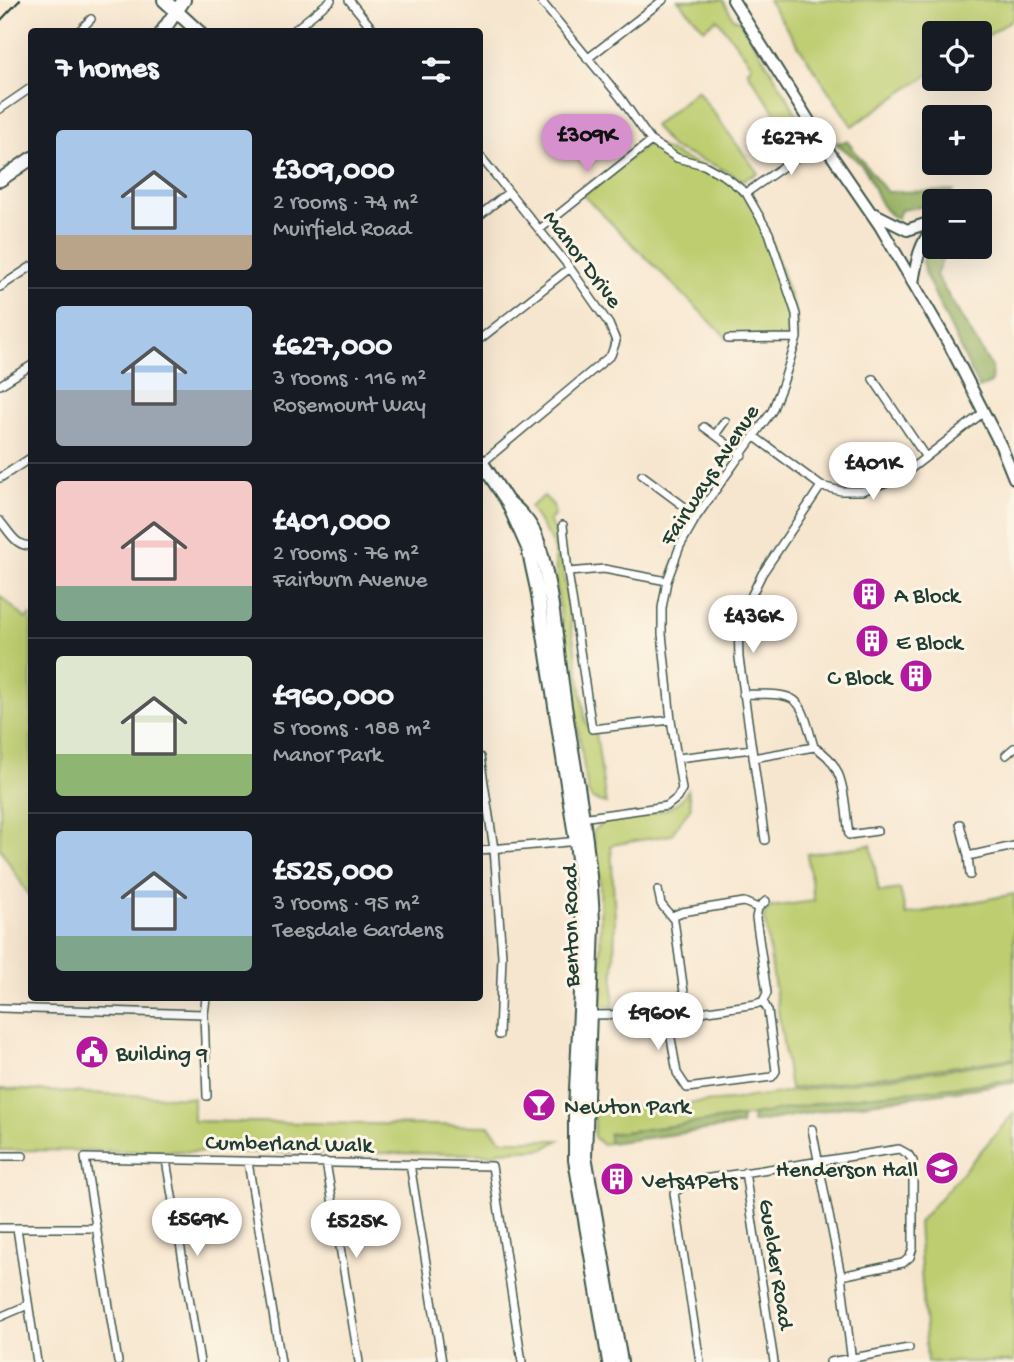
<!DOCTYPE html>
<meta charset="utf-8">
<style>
:root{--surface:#171b24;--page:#20242c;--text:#f1f3f6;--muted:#9ea1a6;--line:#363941;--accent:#d690ce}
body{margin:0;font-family:"Gochi Hand",sans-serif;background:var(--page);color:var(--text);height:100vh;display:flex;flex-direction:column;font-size:26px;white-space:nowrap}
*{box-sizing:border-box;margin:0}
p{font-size:23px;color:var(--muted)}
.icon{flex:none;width:38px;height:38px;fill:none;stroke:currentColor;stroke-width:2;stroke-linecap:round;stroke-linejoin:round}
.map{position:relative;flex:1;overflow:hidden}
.drawer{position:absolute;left:28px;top:28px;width:455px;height:973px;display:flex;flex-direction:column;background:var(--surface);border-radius:7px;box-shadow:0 7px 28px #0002}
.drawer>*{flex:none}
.fabs{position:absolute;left:922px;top:21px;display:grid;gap:14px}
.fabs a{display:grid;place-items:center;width:70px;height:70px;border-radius:7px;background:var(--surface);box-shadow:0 7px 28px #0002;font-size:35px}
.price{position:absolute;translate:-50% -60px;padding:0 16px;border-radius:24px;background:#fff;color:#222;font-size:23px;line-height:46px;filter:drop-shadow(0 2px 4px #0008)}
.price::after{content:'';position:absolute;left:50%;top:42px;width:21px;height:16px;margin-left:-10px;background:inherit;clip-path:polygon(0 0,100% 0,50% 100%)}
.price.on{background:var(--accent);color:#111}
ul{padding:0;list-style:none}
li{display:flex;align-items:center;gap:21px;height:175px;padding:0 28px}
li+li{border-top:2px solid var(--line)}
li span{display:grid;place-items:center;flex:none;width:196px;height:140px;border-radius:7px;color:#555}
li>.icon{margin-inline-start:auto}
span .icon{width:84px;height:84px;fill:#fffc;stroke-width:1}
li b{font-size:30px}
h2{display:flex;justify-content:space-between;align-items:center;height:84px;padding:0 28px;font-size:30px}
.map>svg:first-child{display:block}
.green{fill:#bdcd70;stroke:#6e8552;stroke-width:2}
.forest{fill:#96b062;stroke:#5a764b;stroke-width:2}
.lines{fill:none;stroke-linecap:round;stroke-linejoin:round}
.street-casing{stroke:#3f564b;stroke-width:10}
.secondary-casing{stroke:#3f564b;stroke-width:14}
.primary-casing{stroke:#3f564b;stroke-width:16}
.street{stroke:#fff;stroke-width:7}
.secondary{stroke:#fff;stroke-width:10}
.primary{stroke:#fff;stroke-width:12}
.tram{stroke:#1f3d34;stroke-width:2}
.labels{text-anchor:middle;stroke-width:6;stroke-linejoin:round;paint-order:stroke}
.street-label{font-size:23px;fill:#1f3d34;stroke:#fcf5e5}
.poi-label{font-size:23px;fill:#1f3d34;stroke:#fcf5e5;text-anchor:start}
</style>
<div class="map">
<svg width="1014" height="1362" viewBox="0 0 1014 1362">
<rect width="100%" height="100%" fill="#fcf5e5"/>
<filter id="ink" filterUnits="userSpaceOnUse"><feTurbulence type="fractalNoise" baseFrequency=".0143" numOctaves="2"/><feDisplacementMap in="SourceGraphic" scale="14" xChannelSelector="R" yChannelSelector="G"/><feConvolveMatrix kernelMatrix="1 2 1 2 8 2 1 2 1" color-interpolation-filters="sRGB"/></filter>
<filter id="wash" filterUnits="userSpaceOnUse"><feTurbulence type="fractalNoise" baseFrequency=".00686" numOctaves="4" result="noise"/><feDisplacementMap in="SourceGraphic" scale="28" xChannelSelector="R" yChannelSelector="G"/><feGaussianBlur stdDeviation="1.57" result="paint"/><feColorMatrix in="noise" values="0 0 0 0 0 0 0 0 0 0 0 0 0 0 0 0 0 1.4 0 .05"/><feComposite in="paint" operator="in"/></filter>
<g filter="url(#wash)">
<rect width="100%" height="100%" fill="#f7e6cf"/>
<path class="green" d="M678 0H723L734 19 740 21C752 42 808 123 806 141L797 146 747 71 752 65 717 19 704 29Z
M768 0H1014V18L980 41V33H934V71L852 126Z
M697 90 758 173 743 180 714 165 672 148 654 126Z
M651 141C680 162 719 167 746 192 760 206 788 289 795 311 797 320 797 329 797 338L728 339 583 195Z
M544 496 553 505 555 515 549 521 558 537 586 723 596 733 606 804 592 799 588 792 568 668 557 589 555 557 552 543 530 507Z
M0 596 26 619 31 615V899L0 848Z
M688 790 691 807 671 835 611 845 615 920 613 1007 604 1006 601 1002 600 881 593 831C597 828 602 823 606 821 634 809 670 822 688 790Z
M871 845 879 892 900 889 906 915 1014 894V1058L790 1089 764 915 771 907 814 901 807 854Z
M1014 1060V1079L965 1087 863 1097 742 1117 609 1134V1143L602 1144 594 1137 595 1110 730 1100Z
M0 1089 193 1098V1121L489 1126 501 1140H559L544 1149 498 1151 496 1154 0 1150Z
M1014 1113V1362H927L918 1223Z"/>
<path class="forest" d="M847 141 887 192 954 191 944 201H934V205L901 210 897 219C877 208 876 189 866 171 859 160 846 151 836 143Z
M934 245V247H948L936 275 992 368 991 383 979 388 925 274 923 262 926 250Z
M1014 1079V1083L855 1105 752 1123 753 1115C790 1108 827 1101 865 1096 915 1091 964 1087 1014 1079Z
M742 1117 741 1125 609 1143V1134Z"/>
</g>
<g filter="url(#ink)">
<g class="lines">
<defs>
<path id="street" d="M349 0 375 32
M540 0 620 97 651 141 677 158 704 165 726 177 746 193 769 233 796 314 797 338 783 383 772 411 697 516 680 546 667 581 662 608V634L671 720 682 789 677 798 667 806 581 818
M78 32 91 19
M292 32 331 0
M587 59 663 0
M0 109 32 87
M480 156 570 268 609 324 616 341 611 355 482 463
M746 193 821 140
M480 215 509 192
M540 229 651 141
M0 287 32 266
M480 339 570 268
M728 339 797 338
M873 379 925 456
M0 385 32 365
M704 427 742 455
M715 435 725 421
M755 437 821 486 841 491H862L899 478 984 412
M642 475 697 516
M0 478 32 457
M0 521C9 531 17 549 32 545
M563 525 568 572
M667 581 604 569 568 572 592 729 671 720
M743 694C800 694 799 693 814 747L753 758
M814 747C847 764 844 802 849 835L877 831
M1006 755 1014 748
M480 757 494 849 502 956 499 1035
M678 758 752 749
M960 824 968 856
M765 840 739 658 738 623 762 574 821 486
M480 850 579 841
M970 875 968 856 1014 846
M658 890 661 904 674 920 687 1014
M672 916 682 912 744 902 758 908
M206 998 204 1014 207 1096
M0 1008 204 1014
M587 1015 687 1014 756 1004 763 1001
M667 1015 677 1073 687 1088 772 1077 776 1071 768 1011 763 1001 767 993 756 918 758 908 766 901
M812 1129 841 1276 852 1362
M0 1156H23
M166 1160 200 1362
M248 1162 281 1362
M326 1162 359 1362
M410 1164 442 1362
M745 1172 774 1362
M0 1228H96
M17 1228 37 1362
M0 1317 28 1305
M118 1362 85 1158 492 1166 522 1362
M700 1362 674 1193 690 1181 899 1149 908 1154 913 1161V1247L910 1257 903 1263 841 1276
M830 1362 909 1348"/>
<path id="secondary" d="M733 0 821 140 880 226 951 348 1001 446 1014 478
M875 214 907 230 934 221
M913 283C917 259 919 245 934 226"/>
<path id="primary" d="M164 0 199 32
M162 32 184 0
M0 180 32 158
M480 460 507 501 528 548 537 589 576 842 582 893 583 953 575 1109V1160L609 1362
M510 503C522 513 533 526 538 542 554 594 557 651 565 706 576 778 591 850 593 924L585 1156 621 1362"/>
</defs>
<use href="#street" class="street-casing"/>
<use href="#secondary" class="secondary-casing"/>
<use href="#primary" class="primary-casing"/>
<use href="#street" class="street"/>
<use href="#secondary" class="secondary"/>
<use href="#primary" class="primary"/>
<path class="tram" d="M0 21 20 0"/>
</g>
</g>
<defs>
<symbol id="building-disc" viewBox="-11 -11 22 22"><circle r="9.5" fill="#b5179e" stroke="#fcf5e5"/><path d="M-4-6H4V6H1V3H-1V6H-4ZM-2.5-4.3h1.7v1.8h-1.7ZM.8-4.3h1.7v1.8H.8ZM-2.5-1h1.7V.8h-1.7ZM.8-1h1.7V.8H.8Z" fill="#fff"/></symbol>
<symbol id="civic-disc" viewBox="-11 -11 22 22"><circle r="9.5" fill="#b5179e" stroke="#fcf5e5"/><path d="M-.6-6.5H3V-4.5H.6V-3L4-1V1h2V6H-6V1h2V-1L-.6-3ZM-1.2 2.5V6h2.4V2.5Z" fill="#fff"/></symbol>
<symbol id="bar-disc" viewBox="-11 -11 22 22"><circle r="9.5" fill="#b5179e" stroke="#fcf5e5"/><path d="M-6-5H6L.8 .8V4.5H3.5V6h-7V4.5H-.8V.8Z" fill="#fff"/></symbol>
<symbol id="university-disc" viewBox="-11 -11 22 22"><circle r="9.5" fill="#b5179e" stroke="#fcf5e5"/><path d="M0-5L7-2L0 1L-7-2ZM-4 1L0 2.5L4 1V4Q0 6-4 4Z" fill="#fff"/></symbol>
</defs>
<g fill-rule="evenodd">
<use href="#building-disc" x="850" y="575" width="38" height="38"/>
<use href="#building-disc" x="853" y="622" width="38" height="38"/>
<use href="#building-disc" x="897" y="657" width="38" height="38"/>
<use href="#civic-disc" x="73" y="1033" width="38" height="38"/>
<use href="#bar-disc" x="520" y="1086" width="38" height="38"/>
<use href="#university-disc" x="923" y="1149" width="38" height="38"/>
<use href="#building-disc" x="598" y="1160" width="38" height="38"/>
</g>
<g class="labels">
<g class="street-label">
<text transform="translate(584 258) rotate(53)" y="8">Manor Drive</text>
<text transform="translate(708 474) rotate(-57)" y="8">Fairways Avenue</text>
<text transform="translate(569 926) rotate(-91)" y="8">Benton Road</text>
<text transform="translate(289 1142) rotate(1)" y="8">Cumberland Walk</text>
<text transform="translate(778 1264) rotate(81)" y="8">Guelder Road</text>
</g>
<g class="poi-label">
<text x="894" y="602">A Block</text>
<text x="896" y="649">E Block</text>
<text x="892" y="684" text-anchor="end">C Block</text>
<text x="116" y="1060">Building 9</text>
<text x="564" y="1113">Newton Park</text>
<text x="918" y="1176" text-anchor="end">Henderson Hall</text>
<text x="642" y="1187">Vets4Pets</text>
</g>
</g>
</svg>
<div class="fabs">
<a><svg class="icon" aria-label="locate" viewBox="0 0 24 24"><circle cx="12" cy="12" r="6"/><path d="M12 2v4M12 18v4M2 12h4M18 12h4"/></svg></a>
<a>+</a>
<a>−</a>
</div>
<b class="price on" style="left:587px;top:174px">£309K</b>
<b class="price" style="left:791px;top:177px">£627K</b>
<b class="price" style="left:873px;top:502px">£401K</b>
<b class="price" style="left:753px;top:655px">£436K</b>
<b class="price" style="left:658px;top:1052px">£960K</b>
<b class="price" style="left:197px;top:1258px">£569K</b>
<b class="price" style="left:356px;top:1260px">£525K</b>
<section class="drawer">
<h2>7 homes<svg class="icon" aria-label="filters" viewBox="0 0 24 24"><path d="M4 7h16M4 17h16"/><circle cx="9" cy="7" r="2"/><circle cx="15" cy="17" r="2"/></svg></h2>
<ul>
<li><span style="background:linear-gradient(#a9c7e8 75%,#b9a48a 0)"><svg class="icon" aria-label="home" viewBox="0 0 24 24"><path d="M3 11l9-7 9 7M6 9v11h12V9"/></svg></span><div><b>£309,000</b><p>2 rooms · 74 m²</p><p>Muirfield Road</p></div></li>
<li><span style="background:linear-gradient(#a9c7e8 60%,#9aa5b1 0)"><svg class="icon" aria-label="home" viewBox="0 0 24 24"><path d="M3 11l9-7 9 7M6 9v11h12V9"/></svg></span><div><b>£627,000</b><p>3 rooms · 116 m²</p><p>Rosemount Way</p></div></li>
<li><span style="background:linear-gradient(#f6c9c9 75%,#7fa58c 0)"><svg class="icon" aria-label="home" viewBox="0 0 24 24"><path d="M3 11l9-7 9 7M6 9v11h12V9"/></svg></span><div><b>£401,000</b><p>2 rooms · 76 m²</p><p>Fairburn Avenue</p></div></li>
<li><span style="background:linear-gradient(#dfe7d0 70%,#8fb573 0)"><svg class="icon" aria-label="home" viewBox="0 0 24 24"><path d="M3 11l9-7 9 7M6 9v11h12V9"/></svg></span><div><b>£960,000</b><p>5 rooms · 188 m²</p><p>Manor Park</p></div></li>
<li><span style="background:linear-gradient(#a9c7e8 75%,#7fa58c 0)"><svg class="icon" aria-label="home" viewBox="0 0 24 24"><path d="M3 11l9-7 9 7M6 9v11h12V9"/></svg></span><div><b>£525,000</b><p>3 rooms · 95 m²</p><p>Teesdale Gardens</p></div></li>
</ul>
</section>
</div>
